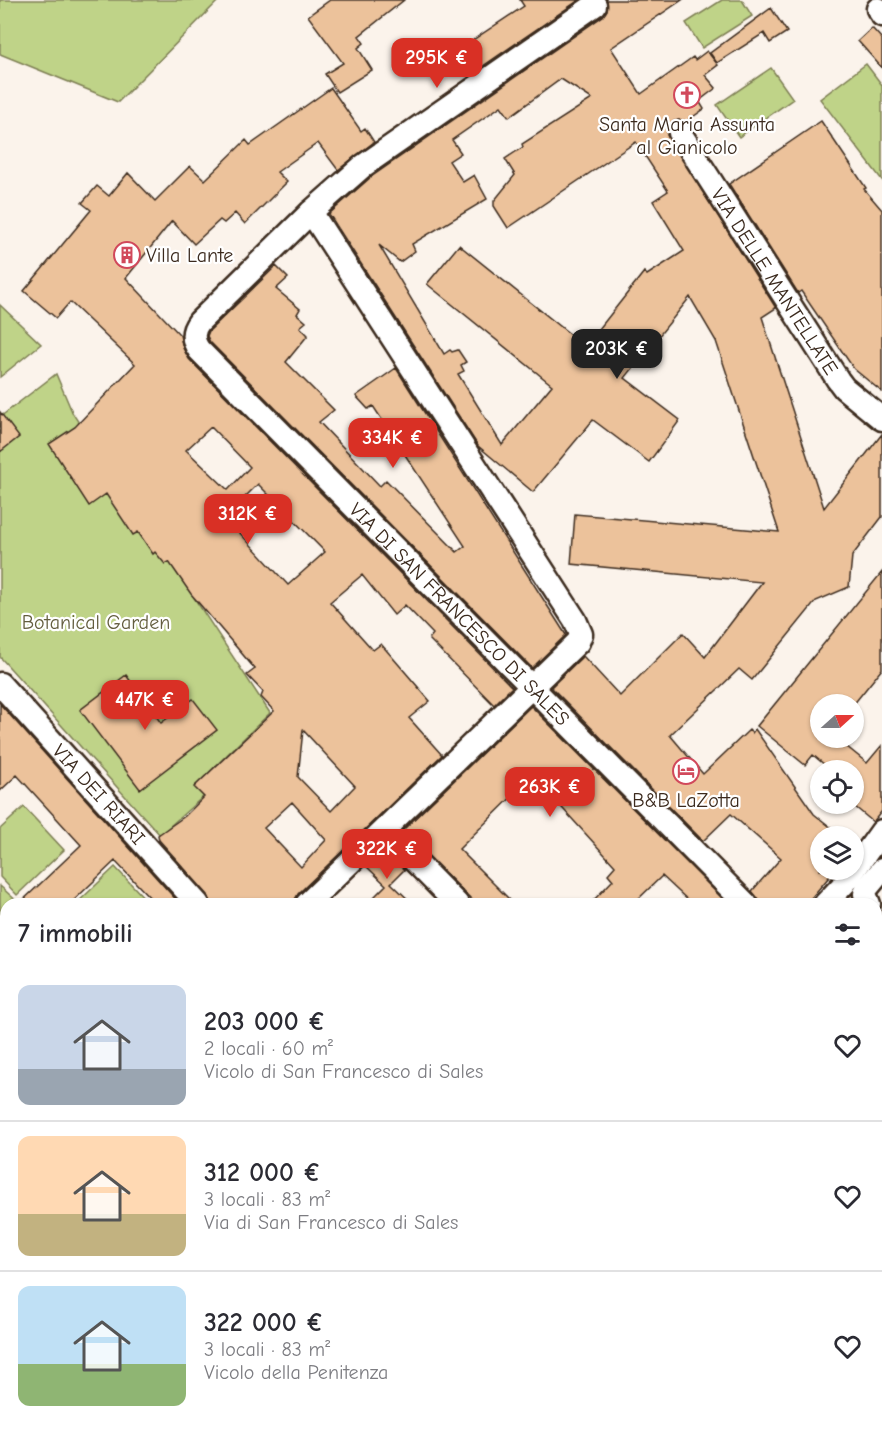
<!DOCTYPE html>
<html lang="it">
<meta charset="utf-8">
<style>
:root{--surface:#fff;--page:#f7f7f7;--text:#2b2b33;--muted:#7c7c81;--line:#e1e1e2;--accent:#d93025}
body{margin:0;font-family:"Comic Neue",sans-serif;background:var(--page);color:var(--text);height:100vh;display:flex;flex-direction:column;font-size:22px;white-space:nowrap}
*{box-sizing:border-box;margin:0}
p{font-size:20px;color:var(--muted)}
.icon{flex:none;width:33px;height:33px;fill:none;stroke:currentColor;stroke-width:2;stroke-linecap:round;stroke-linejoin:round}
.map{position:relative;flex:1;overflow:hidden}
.panel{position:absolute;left:0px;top:898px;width:882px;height:536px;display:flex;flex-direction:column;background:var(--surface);border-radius:18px 18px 0 0;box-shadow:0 2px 4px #0004}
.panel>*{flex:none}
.needle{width:39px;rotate:69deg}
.buttons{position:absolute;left:810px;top:694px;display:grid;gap:12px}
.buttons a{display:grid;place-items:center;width:54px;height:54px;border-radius:50%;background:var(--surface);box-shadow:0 2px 4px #0004;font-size:30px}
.price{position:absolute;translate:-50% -51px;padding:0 14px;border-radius:12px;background:var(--accent);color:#fff;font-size:20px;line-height:39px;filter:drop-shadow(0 2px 3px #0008)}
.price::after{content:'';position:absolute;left:50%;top:36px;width:18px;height:14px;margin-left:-9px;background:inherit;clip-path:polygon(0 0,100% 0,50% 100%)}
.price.active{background:#222;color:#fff}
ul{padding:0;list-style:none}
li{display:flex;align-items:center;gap:18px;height:150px;padding:0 18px}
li+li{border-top:2px solid var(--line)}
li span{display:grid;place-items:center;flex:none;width:168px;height:120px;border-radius:12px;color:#555}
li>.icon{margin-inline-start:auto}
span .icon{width:72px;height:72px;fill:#fffc;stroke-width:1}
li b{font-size:26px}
h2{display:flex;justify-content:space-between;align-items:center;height:72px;padding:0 18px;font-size:26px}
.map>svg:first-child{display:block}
.green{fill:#bfd388;stroke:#7d7e53;stroke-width:1.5}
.water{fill:#80cede;stroke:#648c91;stroke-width:1.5}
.building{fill:#ecc29b;stroke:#3b2a1e;stroke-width:1.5;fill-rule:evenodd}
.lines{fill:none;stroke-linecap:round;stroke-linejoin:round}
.minor-casing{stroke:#3b2a1e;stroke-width:27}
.primary-casing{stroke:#3b2a1e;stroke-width:38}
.minor{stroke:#fff;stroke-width:22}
.primary{stroke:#fff;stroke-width:33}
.labels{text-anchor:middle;stroke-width:4.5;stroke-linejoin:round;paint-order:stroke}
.poi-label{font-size:20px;fill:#3b2a1e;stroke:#fff}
.street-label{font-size:20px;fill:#3b2a1e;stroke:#fff}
.park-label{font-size:20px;fill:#635d3e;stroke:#fff}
</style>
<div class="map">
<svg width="882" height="1433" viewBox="0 0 882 1433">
<rect width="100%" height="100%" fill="#fbf3eb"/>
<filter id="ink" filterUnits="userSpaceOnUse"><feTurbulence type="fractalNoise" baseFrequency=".0167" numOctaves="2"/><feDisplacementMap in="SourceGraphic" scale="12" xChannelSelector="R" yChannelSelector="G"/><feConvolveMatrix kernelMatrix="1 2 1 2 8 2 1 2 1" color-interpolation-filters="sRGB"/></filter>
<g filter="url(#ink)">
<path class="green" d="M0 0H219L118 102 0 54Z
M722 0H742L752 16 702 48 686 23Z
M866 64 882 85V180L820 99Z
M771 68 793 99 739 137 717 105Z
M0 305 41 344 0 377Z
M56 374 73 414 270 713 196 785 205 795 160 835 0 657V417Z
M24 807 64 850 17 895 0 877V829Z
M115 867 150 904H76Z
M0 886 20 904H6V1344L0 1338Z"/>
<path class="water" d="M882 1207V1433H778L780 1428H876V1220Z"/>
<path class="building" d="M330 0H404L359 36 364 43 358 48 372 70 337 92 325 74 343 63 308 16Z
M520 0H579L470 75 455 52 524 6Z
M607 0H682L611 48 641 94 693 57 695 60 707 51 718 65 705 75 716 88 699 101 704 109 687 121 679 120 672 122 668 127 667 135 776 308 762 317 824 508 882 434V517L852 556 849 587 816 601 752 680 739 669 670 735 703 774 749 730 752 733 755 729 814 814 843 837H820V870H835L806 904H759V900L752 891 781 858 731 814 703 841 551 687 583 656 620 696 683 633 705 657 762 582 571 564 575 514 779 532 716 341 690 297 625 378 680 420 649 462 593 420 533 492 478 446 329 214 371 177 603 16 607 10ZM561 79 592 99 522 144 523 147 505 159 515 175 494 201V206L508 228 636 142 668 191 653 201 684 251 647 275 644 272 588 343 596 355 459 245 427 284 552 385 502 445 458 374 464 371 461 365 466 362 458 350 452 352 450 350 444 354 379 245 400 262 415 251 412 244 487 199 474 175 463 182 449 161 461 153 452 140 501 106 509 117Z
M771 8 787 32 770 43 764 33 717 63 710 53Z
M872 28 882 39V68L858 41Z
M331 88 361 131 365 128 374 142 338 170 318 143 277 172 287 182 245 224 235 213 224 223 220 220 194 244 172 221 126 278 180 335 183 348 189 359 512 687 494 705 429 639 433 634 405 605 394 615 362 575 330 602 373 650 381 644 430 701 409 718 442 755 298 894 294 904H211L208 895 159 840 158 835 185 816 204 797 194 787 274 711 261 697 263 692 247 675 255 669 191 594 169 562 165 564 155 552 153 554 138 532 133 535 106 494 89 506 49 444 75 427 135 364 70 302 56 318 24 291 91 210 82 203 97 186 109 196 128 173 155 201 190 166 205 180 246 140 250 145ZM211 427 250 467 228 490 186 450ZM258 484 325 552 288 585 225 517ZM303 730 355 786 331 811 298 777ZM292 802 326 840 301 867 264 828Z
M821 121 866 188 864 189 882 210V392L854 369 801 291 798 293 729 184Z
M276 266 288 278 276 289 300 309 297 314 306 322 300 327 308 335 286 362 334 410 319 422 380 486 386 480 457 552 465 546 373 406 368 409 356 396 396 368 566 635 532 668 210 342 207 336 209 331Z
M0 412 19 437 0 452Z
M882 572V669L853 705H820V738H836L867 763 882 745V811L873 822 854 806V771H832L813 755 805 765 757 726Z
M126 675 161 723 193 699 217 730 140 789 80 710Z
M0 704 180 904H156L115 861 70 904H19L81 845 17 775 0 791Z
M531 706 728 904H692L662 876 633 904H590L613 880 608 874 615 866 533 776 459 849 514 904H476L403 830Z
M384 849 404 870 391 883 413 904H367L386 885 366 866Z"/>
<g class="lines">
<defs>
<g id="minor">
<path id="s1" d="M595 5 363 166 311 212 199 322C192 331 192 340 199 350L746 904"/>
<path d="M878 9 882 15"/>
<path id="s2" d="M680 133 838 380 844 388 882 419"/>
<path id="s3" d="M0 684 198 904"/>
<path d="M384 830 457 904"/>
<path d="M307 904 578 642 581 634 575 620 311 212"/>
<path d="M825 904 844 884 882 831"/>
<path d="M869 904 865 894 867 888 882 870"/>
<path d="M0 1385 6 1391"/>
<path d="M44 1428 49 1433"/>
<path d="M378 1433 383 1428"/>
</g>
<path id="primary" d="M876 1057 882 1044
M701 1433 703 1428"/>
</defs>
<use href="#minor" class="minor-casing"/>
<use href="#primary" class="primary-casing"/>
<use href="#minor" class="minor"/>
<use href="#primary" class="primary"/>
</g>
</g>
<defs>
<symbol id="church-ring" viewBox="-11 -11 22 22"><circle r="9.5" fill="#fff" stroke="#d1495b" stroke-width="1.5"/><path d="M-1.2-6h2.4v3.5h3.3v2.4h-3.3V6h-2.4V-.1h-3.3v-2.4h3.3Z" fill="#d1495b"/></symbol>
<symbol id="building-ring" viewBox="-11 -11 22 22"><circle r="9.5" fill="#fff" stroke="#d1495b" stroke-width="1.5"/><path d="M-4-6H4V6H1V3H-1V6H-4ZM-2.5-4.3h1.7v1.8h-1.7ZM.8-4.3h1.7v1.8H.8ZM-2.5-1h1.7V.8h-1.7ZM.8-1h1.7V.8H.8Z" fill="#d1495b"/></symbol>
<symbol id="hotel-ring" viewBox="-11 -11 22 22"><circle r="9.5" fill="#fff" stroke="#d1495b" stroke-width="1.5"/><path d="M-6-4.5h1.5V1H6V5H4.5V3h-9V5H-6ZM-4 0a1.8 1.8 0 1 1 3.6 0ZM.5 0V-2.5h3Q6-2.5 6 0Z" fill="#d1495b"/></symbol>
</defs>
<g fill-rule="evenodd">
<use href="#church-ring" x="672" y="80" width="30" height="30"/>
<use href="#building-ring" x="112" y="240" width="30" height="30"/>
<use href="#hotel-ring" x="671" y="756" width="30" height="30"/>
</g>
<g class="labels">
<g class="poi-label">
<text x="687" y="131">Santa Maria Assunta<tspan x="687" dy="23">al Gianicolo</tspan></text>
<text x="146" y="262" text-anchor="start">Villa Lante</text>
<text x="686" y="807">B&amp;B LaZotta</text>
</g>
<g class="street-label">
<text dy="7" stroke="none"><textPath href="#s2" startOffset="176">VIA DELLE MANTELLATE</textPath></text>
<text dy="7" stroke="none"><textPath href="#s1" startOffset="910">VIA DI SAN FRANCESCO DI SALES</textPath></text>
<text dy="7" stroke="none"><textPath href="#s3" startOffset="148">VIA DEI RIARI</textPath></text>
</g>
<g class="park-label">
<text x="96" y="629">Botanical Garden</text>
</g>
</g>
</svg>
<div class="buttons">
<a><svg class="needle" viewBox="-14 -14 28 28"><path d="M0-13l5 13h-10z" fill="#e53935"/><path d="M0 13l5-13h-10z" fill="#7c7c81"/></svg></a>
<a><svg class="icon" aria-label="locate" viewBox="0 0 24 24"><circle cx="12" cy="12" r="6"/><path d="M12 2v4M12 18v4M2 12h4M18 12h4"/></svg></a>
<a><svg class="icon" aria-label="layers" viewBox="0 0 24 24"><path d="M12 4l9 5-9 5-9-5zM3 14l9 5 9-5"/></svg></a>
</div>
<b class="price" style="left:437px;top:89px">295K €</b>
<b class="price active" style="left:617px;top:380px">203K €</b>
<b class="price" style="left:393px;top:469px">334K €</b>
<b class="price" style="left:248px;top:545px">312K €</b>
<b class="price" style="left:145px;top:731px">447K €</b>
<b class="price" style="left:550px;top:818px">263K €</b>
<b class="price" style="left:387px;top:880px">322K €</b>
<section class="panel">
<h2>7 immobili<svg class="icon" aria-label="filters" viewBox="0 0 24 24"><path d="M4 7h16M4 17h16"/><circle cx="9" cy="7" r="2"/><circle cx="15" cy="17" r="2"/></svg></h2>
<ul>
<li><span style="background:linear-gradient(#c9d6e8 70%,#9aa5b1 0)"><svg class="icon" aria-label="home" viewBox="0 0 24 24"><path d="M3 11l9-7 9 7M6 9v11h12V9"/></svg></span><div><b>203 000 €</b><p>2 locali · 60 m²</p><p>Vicolo di San Francesco di Sales</p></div><svg class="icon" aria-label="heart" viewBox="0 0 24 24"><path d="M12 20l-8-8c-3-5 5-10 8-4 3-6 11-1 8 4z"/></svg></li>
<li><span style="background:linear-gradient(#ffd9b3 65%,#c2b280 0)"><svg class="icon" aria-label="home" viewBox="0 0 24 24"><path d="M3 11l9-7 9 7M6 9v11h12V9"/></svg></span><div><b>312 000 €</b><p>3 locali · 83 m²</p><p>Via di San Francesco di Sales</p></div><svg class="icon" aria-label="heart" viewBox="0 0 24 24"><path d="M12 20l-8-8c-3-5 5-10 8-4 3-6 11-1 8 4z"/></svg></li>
<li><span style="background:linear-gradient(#bfe0f5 65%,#8fb573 0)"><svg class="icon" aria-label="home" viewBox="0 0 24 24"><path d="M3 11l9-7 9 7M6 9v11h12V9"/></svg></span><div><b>322 000 €</b><p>3 locali · 83 m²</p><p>Vicolo della Penitenza</p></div><svg class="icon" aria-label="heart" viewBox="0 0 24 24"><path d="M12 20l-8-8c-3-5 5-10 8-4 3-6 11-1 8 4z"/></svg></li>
</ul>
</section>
</div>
